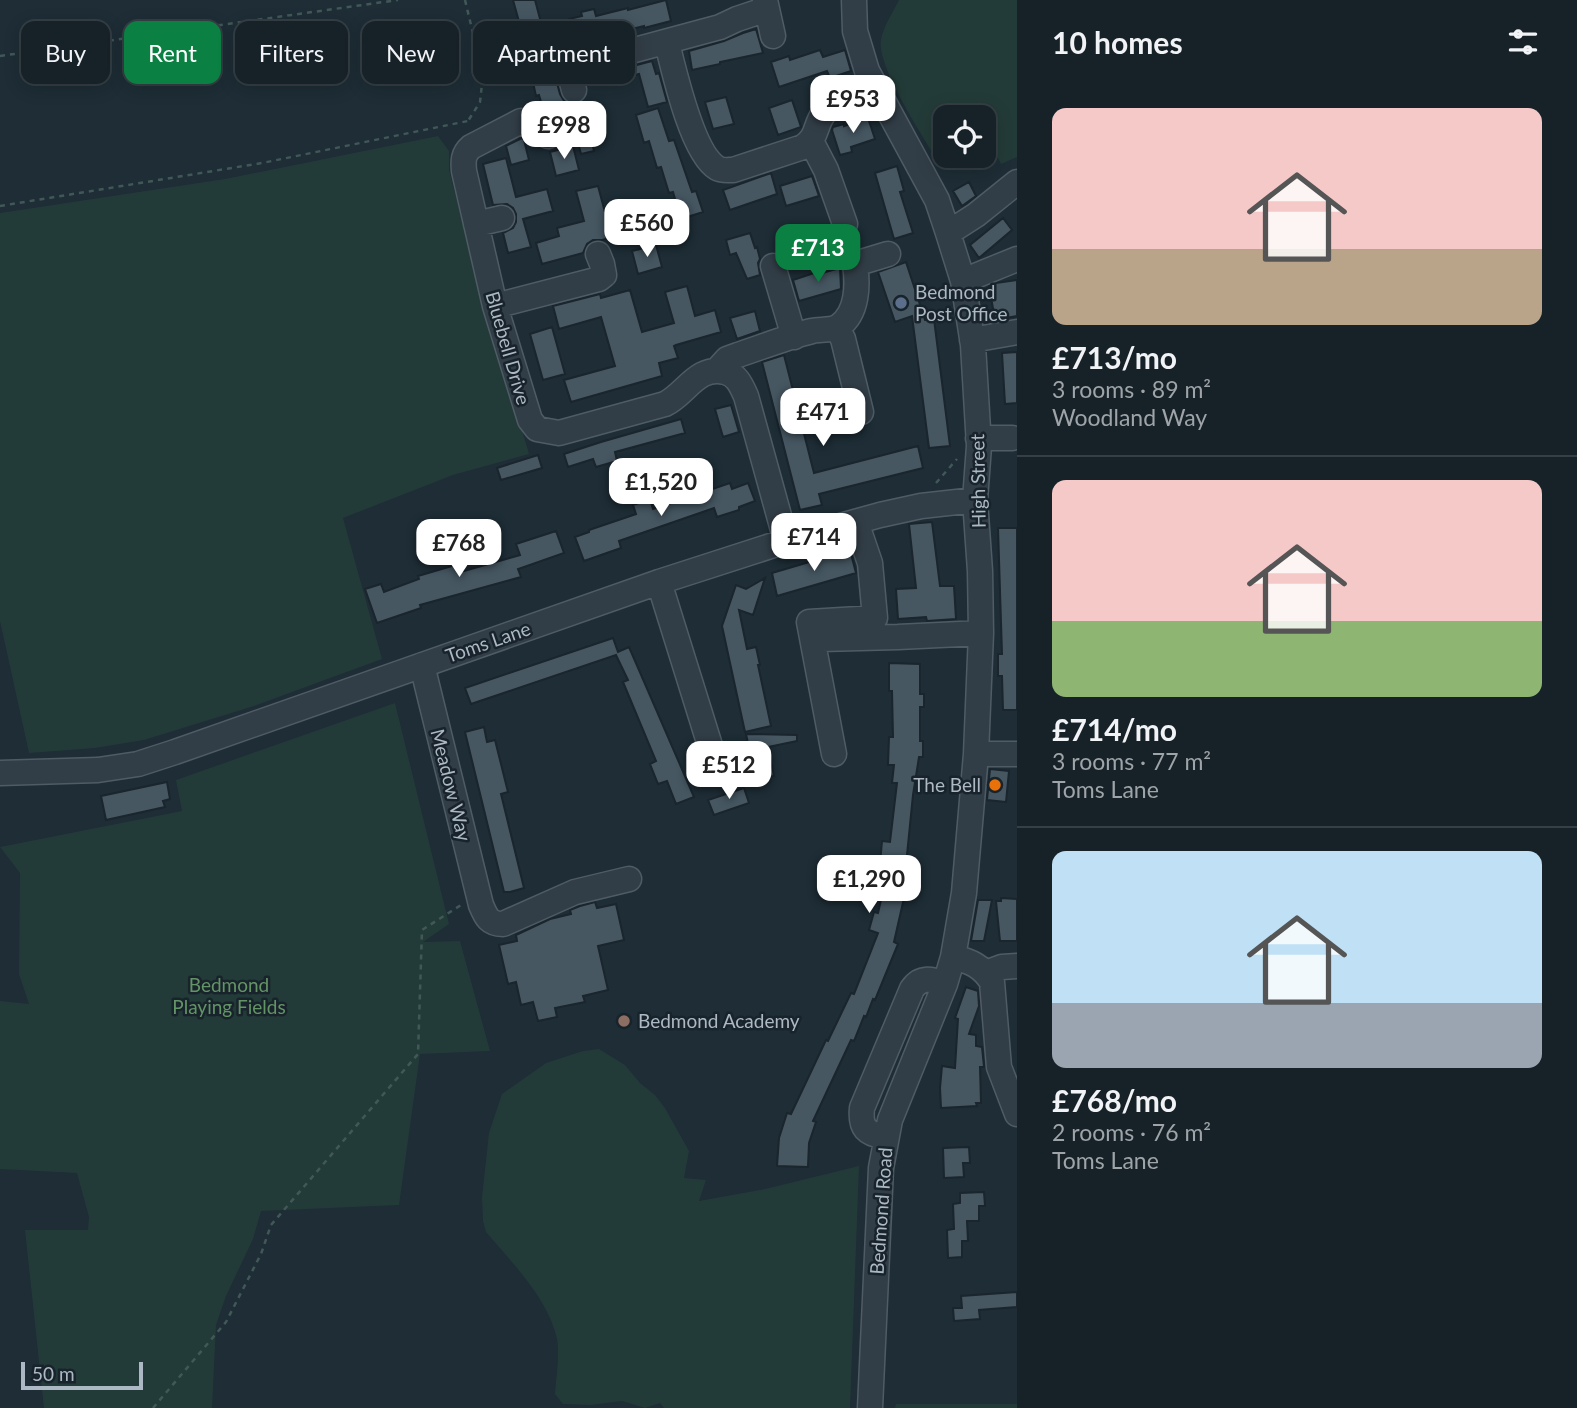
<!DOCTYPE html>
<meta charset="utf-8">
<style>
:root{--surface:#162228;--page:#1f2a30;--text:#f1f3f6;--muted:#9ea4a8;--line:#353f45;--accent:#0b8043}
body{margin:0;font-family:Lato,sans-serif;background:var(--page);color:var(--text);height:100vh;display:flex;flex-direction:column;font-size:26px;white-space:nowrap}
*{box-sizing:border-box;margin:0}
p{font-size:23px;color:var(--muted)}
.icon{flex:none;width:38px;height:38px;fill:none;stroke:currentColor;stroke-width:2;stroke-linecap:round;stroke-linejoin:round}
.map{position:relative;flex:1;overflow:hidden}
.side{display:flex;flex-direction:column;background:var(--surface);width:560px}
.side>*{flex:none}
.hud{position:absolute;left:21px;top:21px;width:665px;height:63px;display:flex;gap:14px}
.controls{position:absolute;left:933px;top:105px;display:grid;gap:14px}
.controls a{display:grid;place-items:center;width:63px;height:63px;border-radius:14px;background:var(--surface);box-shadow:0 4px 18px #0003,0 0 0 2px var(--line);font-size:35px}
.scale{position:absolute;left:21px;bottom:18px;width:122px;box-sizing:border-box;padding-left:7px;border:4px solid #acb9c4;border-top:0;font-size:19px;line-height:24px;white-space:nowrap;color:#acb9c4;-webkit-text-stroke:5px #18232b;paint-order:stroke}
.price{position:absolute;translate:-50% -60px;padding:0 16px;border-radius:14px;background:#fff;color:#222;font-size:23px;line-height:46px;filter:drop-shadow(0 2px 4px #0008)}
.price::after{content:'';position:absolute;left:50%;top:42px;width:21px;height:16px;margin-left:-10px;background:inherit;clip-path:polygon(0 0,100% 0,50% 100%)}
.price.on{background:var(--accent);color:#fff}
ul{padding:0;list-style:none}
li{display:grid;align-content:center;gap:14px;height:371px;padding:0 35px}
li+li{border-top:2px solid var(--line)}
li span{display:grid;place-items:center;height:217px;border-radius:14px;color:#555}
li>.icon{margin-inline-start:auto}
span .icon{width:126px;height:126px;fill:#fffc;stroke-width:1}
li b{font-size:30px}
h2{display:flex;justify-content:space-between;align-items:center;height:84px;padding:0 35px;font-size:30px}
.tag{padding:0 24px;border-radius:14px;background:var(--surface);box-shadow:0 4px 18px #0003,0 0 0 2px var(--line);font-size:24px;line-height:63px}
.tag.on{background:var(--accent);color:#fff}
main{display:flex;flex:1;min-height:0}
.map>svg:first-child{display:block}
.green{fill:#233b38}
.building{fill:#465762;stroke:#1a252d;stroke-width:2}
.lines{fill:none;stroke-linecap:round;stroke-linejoin:round}
.minor-casing{stroke:#4f5c65;stroke-width:27}
.path{stroke:#425857;stroke-width:2.5;stroke-dasharray:5 5;stroke-linecap:butt}
.minor{stroke:#323e47;stroke-width:24}
.service-dot{fill:#5c6f8a;stroke:#18232b;stroke-width:2.5}
.food-dot{fill:#e8710a;stroke:#18232b;stroke-width:2.5}
.education-dot{fill:#8d6e63;stroke:#18232b;stroke-width:2.5}
.labels{text-anchor:middle;stroke-width:5;stroke-linejoin:round;paint-order:stroke}
.poi-label{font-size:19px;fill:#acb9c4;stroke:#18232b;text-anchor:start}
.street-label{font-size:19px;fill:#acb9c4;stroke:#18232b}
.park-label{font-size:19px;fill:#639466;stroke:#18232b}
</style>
<main>
<div class="map">
<svg width="1017" height="1408" viewBox="0 0 1017 1408">
<rect width="100%" height="100%" fill="#1e2d36"/>
<path class="green" d="M899 0H1017V157L1001 164 991 144 984 147V117H945V156H965L941 167C927 142 876 67 881 40 883 27 893 12 899 0Z
M438 136 449 151V170L472 258 529 454 453 475 343 518 382 659 254 706 144 740 95 748 29 753 0 621V213L225 179Z
M395 703 449 924 423 942 460 941 490 1051 420 1054 399 1205 261 1211 253 1239 226 1296 216 1325 212 1408H44L25 1230H88L89 1217 77 1173 0 1169V1001L29 1004 19 974 20 873 0 847 182 811 176 780Z
M599 1049 625 1065 640 1083 655 1095 665 1108 689 1151 684 1178 706 1180 699 1201 765 1189 859 1166 850 1408H664L660 1403 645 1408 622 1401 591 1405 563 1404 555 1394C556 1378 560 1355 557 1339 548 1298 512 1263 486 1232L483 1221 482 1197 489 1133 502 1094 546 1063 583 1051Z
M896 1404H1017V1408H895Z"/>
<path class="building" d="M513 0H535L560 94 566 104 543 109 539 95 536 96 530 69 523 70 519 56 528 54Z
M666 0 671 21 644 28V26L607 35 606 32 576 40 573 35 569 19 582 16 581 12 594 9 596 16 628 8V10Z
M756 29 763 53 720 62V64L692 70 689 51 724 41 743 33Z
M820 50 823 57 845 50 851 71 830 78 827 71 779 87 771 62 789 56 790 60Z
M652 61 656 74 659 73 667 102 648 107 639 74 631 76 629 67Z
M726 97 734 124 713 129 705 102Z
M792 100 801 127 778 135 769 108Z
M658 108 669 141 674 140 692 192 696 191 703 212 681 219 673 192 669 193 661 167 657 168 649 141 644 143 636 115Z
M598 118 604 140 592 143 594 151 581 154 573 124Z
M868 118 875 139 851 147 852 152 840 155 832 130 833 127 844 124V126Z
M522 138 524 140 529 160 511 165 506 146Z
M573 146 579 170 556 176 550 152Z
M506 158 516 197 547 189 553 211 523 219 531 247 508 253 503 233 513 228 516 222V214L513 208 507 204 493 205 483 164Z
M897 166 904 191 900 192 913 233 894 239 875 173Z
M771 173 777 194 730 210 723 190Z
M812 176 819 196 786 206 780 186Z
M969 182 976 196 962 206 953 191Z
M598 186 606 216 623 212 629 233 602 240H593L587 244 583 253 542 264 536 243 559 236 557 228 584 221 576 191Z
M1003 218 1012 230 979 258 970 245Z
M750 233 755 248 757 247 760 259 758 263 760 275 747 279 736 253 730 255 726 240Z
M656 245 662 267 638 274 632 251Z
M906 262 925 320 934 319 950 446 929 448 912 316 895 322 878 272Z
M840 268 841 289 799 301 793 280 817 272 818 274Z
M1017 280V316L995 320 989 286 996 283Z
M687 286 695 316 715 310 721 332 676 345 674 346 678 358 659 363 662 376 571 402 564 380 615 366 601 317 559 329 553 306 600 294 601 298 630 290 642 332 674 323 665 292Z
M755 311 760 331 737 339 730 318Z
M552 327 565 374 543 380 530 334Z
M1017 352V403L1005 404 1002 353Z
M784 355 814 473 918 446 923 468 819 494 822 505 800 510 762 362Z
M731 405 739 432 723 437 715 409Z
M681 419 685 433 615 452 617 461 596 467 593 459 568 467 564 454 601 442Z
M538 455 542 468 501 480 497 468Z
M730 483 732 489 748 483 755 501 739 507V510L717 517 714 508 619 541 621 548 584 561 575 537 589 532V530L636 514 633 505 650 499 653 509Z
M932 522 940 586H954L956 619 927 621 926 617 898 619 896 589 916 588 909 524Z
M998 528H1017V710H1003L1002 676H998V654H1002Z
M556 531 564 553 518 569 521 577 420 605 421 608 377 623 365 589 381 584 384 592 419 579 418 576 462 563 464 571 520 555 516 544Z
M850 550 856 573 777 596 772 573Z
M765 578 753 615 739 610 747 649 756 647 760 665H758L771 726 745 732 722 626 736 585 746 589Z
M613 638 618 652 629 647 694 797 676 804 667 781 658 784 650 764 656 761 623 682 628 680 616 655 471 704 465 688Z
M889 663 920 664V694H924V707H920V741H923V757H919L913 795 905 875 909 876 894 942 898 944 875 1000 873 999 866 1017 864 1016 854 1041 851 1040 813 1121 816 1122 809 1143 808 1167 777 1166 779 1138 787 1113 791 1114 826 1040 828 1041 851 993 854 994 878 933 869 930 874 912 878 913 885 882 876 881 880 864 882 841 890 842 897 783H892L894 765H888L889 737H893L892 691H889Z
M484 727 487 742 495 740 508 792 501 794 524 888 510 892H504L465 732Z
M746 734 797 735V741L768 747 774 776 762 778 755 777Z
M990 769 1009 771 1006 802 987 800Z
M167 782 170 799 163 801 165 807 106 820 101 796Z
M744 788 749 803 714 815 708 800Z
M1001 898 1017 899V941H1000L996 901H1001Z
M978 900H992L984 941H971Z
M595 902 597 908 616 904 624 940 598 946 608 990 583 996 585 1002 555 1008 557 1017 538 1021 533 1002 521 1005 516 982 508 984 499 945 517 941 516 935 550 919 571 914 570 910 580 906Z
M966 987 978 991 979 1006 969 1034 976 1035V1046L982 1047 984 1067H980L981 1103H976L977 1106 941 1108 940 1088 942 1066 955 1068 958 1019 955 1018Z
M969 1147 970 1163H963L964 1177 944 1178 943 1148Z
M984 1192 985 1206H979V1221H967L968 1241H962V1257L948 1258 947 1230 954 1229 953 1204 960 1203V1193Z
M1017 1292V1307L979 1310 980 1319 954 1321 953 1308H962L961 1296Z"/>
<g class="lines">
<defs>
<path id="minor" d="M765 0 773 36
M854 0 855 31 867 71 937 200 948 233 963 281 973 345 979 446 975 500 980 571 981 633 976 754 964 893 953 957 945 984 890 1120 881 1168 870 1408
M667 43C674 71 692 153 717 168 722 171 727 170 733 170L803 147C819 136 814 126 824 113 835 98 859 96 875 88
M562 45 574 90
M568 68 720 27 737 19 767 9
M548 136 521 121 471 147C463 154 463 161 464 171L495 306 530 420 537 429 559 433 665 404C686 394 697 365 725 372 737 375 741 385 746 396L786 541
M811 141 826 170 845 224
M476 224 502 218
M948 233 976 215 1017 182
M773 266 794 337
M963 281 1017 259
M495 306 599 279 604 275 602 264 598 254
M837 328 843 339 861 412
M972 340 1017 332
M717 370 727 359 738 355C762 347 787 337 812 331 820 329 832 331 839 326 858 313 858 284 855 264L888 254
M978 438H1012
M659 582 712 752
M821 639 898 637 981 633
M422 665 481 905C486 917 489 924 503 924L575 892 629 879
M834 754 809 622 875 618 870 563 856 522
M976 754H1017
M0 773 98 770 138 764 175 752 659 582 786 541 880 515 921 506 975 500
M953 957C970 961 982 966 992 982L999 1067 1017 1114
M986 973 1002 967 1017 966
M886 1137C866 1134 860 1128 862 1108L912 989C921 976 932 979 945 984"/>
</defs>
<use href="#minor" class="minor-casing"/>
<path class="path" d="M465 0 483 75 480 102 468 121
M0 56 398 0
M0 206 262 163 468 121 471 124
M936 483 957 459
M153 1408 226 1322 261 1254 271 1225 418 1054 422 930 461 905"/>
<use href="#minor" class="minor"/>
</g>
<circle class="service-dot" cx="901" cy="303" r="7"/>
<circle class="food-dot" cx="995" cy="785" r="7"/>
<circle class="education-dot" cx="624" cy="1021" r="7"/>
<g class="labels">
<g class="poi-label">
<text x="915" y="299">Bedmond<tspan x="915" dy="22">Post Office</tspan></text>
<text x="981" y="792" text-anchor="end">The Bell</text>
<text x="638" y="1028">Bedmond Academy</text>
</g>
<g class="street-label">
<text transform="translate(508 348) rotate(74)" y="7">Bluebell Drive</text>
<text transform="translate(978 481) rotate(-91)" y="7">High Street</text>
<text transform="translate(488 642) rotate(-19)" y="7">Toms Lane</text>
<text transform="translate(451 785) rotate(76)" y="7">Meadow Way</text>
<text transform="translate(881 1211) rotate(-86)" y="7">Bedmond Road</text>
</g>
<g class="park-label">
<text x="229" y="992">Bedmond<tspan x="229" dy="22">Playing Fields</tspan></text>
</g>
</g>
</svg>
<div class="controls">
<a><svg class="icon" aria-label="locate" viewBox="0 0 24 24"><circle cx="12" cy="12" r="6"/><path d="M12 2v4M12 18v4M2 12h4M18 12h4"/></svg></a>
</div>
<div class="scale">50 m</div>
<b class="price" style="left:853px;top:135px">£953</b>
<b class="price" style="left:564px;top:161px">£998</b>
<b class="price" style="left:647px;top:259px">£560</b>
<b class="price on" style="left:818px;top:284px">£713</b>
<b class="price" style="left:823px;top:448px">£471</b>
<b class="price" style="left:661px;top:518px">£1,520</b>
<b class="price" style="left:814px;top:573px">£714</b>
<b class="price" style="left:459px;top:579px">£768</b>
<b class="price" style="left:729px;top:801px">£512</b>
<b class="price" style="left:869px;top:915px">£1,290</b>
<div class="hud">
<a class="tag">Buy</a>
<a class="tag on">Rent</a>
<a class="tag">Filters</a>
<a class="tag">New</a>
<a class="tag">Apartment</a>
</div>
</div>
<section class="side">
<h2>10 homes<svg class="icon" aria-label="filters" viewBox="0 0 24 24"><path d="M4 7h16M4 17h16"/><circle cx="9" cy="7" r="2"/><circle cx="15" cy="17" r="2"/></svg></h2>
<ul>
<li><span style="background:linear-gradient(#f6c9c9 65%,#b9a48a 0)"><svg class="icon" aria-label="home" viewBox="0 0 24 24"><path d="M3 11l9-7 9 7M6 9v11h12V9"/></svg></span><div><b>£713/mo</b><p>3 rooms · 89 m²</p><p>Woodland Way</p></div></li>
<li><span style="background:linear-gradient(#f6c9c9 65%,#8fb573 0)"><svg class="icon" aria-label="home" viewBox="0 0 24 24"><path d="M3 11l9-7 9 7M6 9v11h12V9"/></svg></span><div><b>£714/mo</b><p>3 rooms · 77 m²</p><p>Toms Lane</p></div></li>
<li><span style="background:linear-gradient(#bfe0f5 70%,#9aa5b1 0)"><svg class="icon" aria-label="home" viewBox="0 0 24 24"><path d="M3 11l9-7 9 7M6 9v11h12V9"/></svg></span><div><b>£768/mo</b><p>2 rooms · 76 m²</p><p>Toms Lane</p></div></li>
</ul>
</section>
</main>
